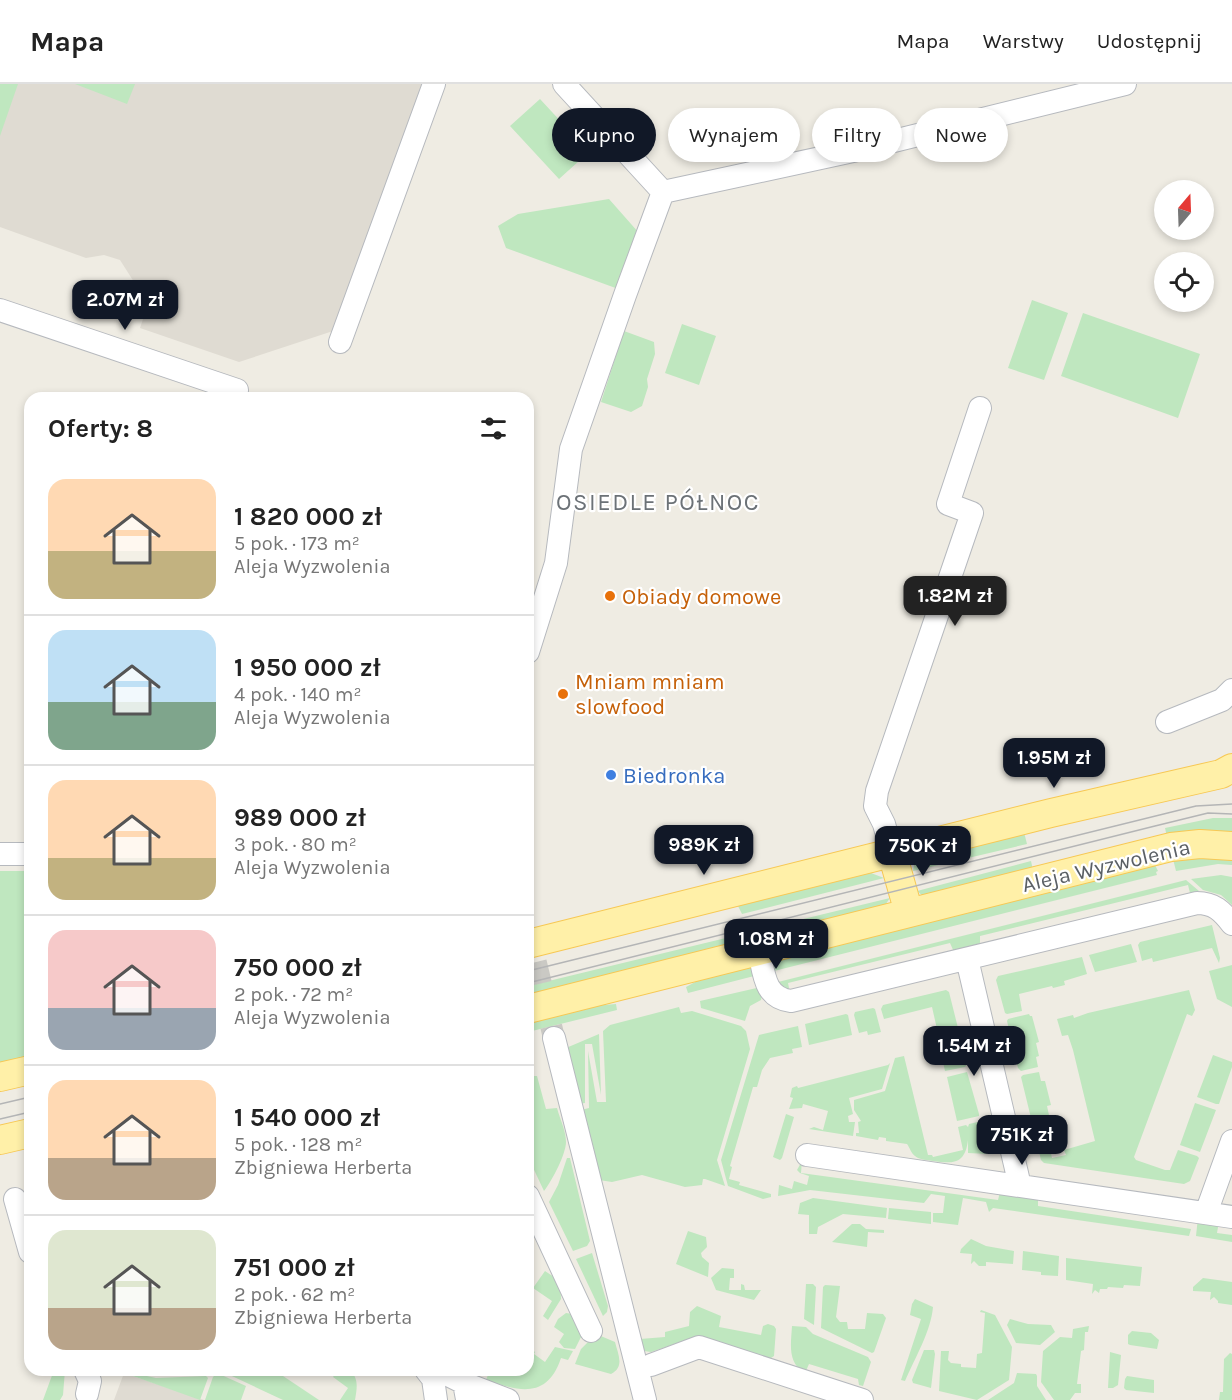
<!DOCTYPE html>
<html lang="pl">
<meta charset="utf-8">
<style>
:root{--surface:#fff;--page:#f6f6f6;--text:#222;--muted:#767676;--line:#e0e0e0;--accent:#111827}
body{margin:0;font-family:Karla,sans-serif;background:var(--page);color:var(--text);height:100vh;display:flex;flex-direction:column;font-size:22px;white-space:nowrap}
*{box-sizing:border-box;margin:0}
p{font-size:20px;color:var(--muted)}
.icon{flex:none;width:33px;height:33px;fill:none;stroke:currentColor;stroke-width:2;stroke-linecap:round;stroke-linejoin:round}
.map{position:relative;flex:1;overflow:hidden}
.details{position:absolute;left:24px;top:308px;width:510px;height:984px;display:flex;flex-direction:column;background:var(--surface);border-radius:18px;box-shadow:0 3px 9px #0003}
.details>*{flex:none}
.hud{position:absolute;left:552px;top:24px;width:570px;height:54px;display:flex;gap:12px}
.needle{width:39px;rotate:19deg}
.fabs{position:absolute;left:1154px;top:96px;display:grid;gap:12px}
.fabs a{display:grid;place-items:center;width:60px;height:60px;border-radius:50%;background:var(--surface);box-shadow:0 3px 9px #0003;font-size:30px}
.price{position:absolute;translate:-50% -51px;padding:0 14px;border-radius:12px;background:var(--accent);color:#fff;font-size:20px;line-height:39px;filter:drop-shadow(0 2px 3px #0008)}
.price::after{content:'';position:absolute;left:50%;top:36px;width:18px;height:14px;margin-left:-9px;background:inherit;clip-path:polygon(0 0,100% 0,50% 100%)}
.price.active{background:#222;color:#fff}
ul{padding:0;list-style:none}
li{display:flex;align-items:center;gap:18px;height:150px;padding:0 24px}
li+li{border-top:2px solid var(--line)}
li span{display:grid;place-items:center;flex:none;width:168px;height:120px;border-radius:18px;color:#555}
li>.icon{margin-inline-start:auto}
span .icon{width:72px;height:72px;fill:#fffc;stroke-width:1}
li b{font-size:26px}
h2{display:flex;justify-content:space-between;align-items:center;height:72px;padding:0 24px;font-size:26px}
.tag{padding:0 21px;border-radius:27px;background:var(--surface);box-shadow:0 3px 9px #0003;font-size:21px;line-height:54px}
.tag.active{background:var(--accent);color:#fff}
header{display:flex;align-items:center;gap:36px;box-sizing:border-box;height:84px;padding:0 30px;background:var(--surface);border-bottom:2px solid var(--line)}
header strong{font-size:28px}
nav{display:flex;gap:33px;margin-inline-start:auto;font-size:21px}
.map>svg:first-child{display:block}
.education{fill:#dfdbd2}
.green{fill:#bfe7bf}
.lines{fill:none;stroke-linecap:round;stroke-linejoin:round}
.minor-tunnel{stroke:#cac9c4;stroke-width:22;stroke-dasharray:22 11;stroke-linecap:butt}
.minor-casing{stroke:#b6b9be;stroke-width:24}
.major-casing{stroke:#f7c854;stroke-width:30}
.minor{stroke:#fff;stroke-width:22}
.major{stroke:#fff0a8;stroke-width:28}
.tram{stroke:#b4b5b6;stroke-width:1.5}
.food-dot{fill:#e8710a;stroke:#fff;stroke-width:2}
.shop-dot{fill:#3f7fe0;stroke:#fff;stroke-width:2}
.labels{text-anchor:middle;stroke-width:4.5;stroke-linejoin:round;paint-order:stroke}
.food-label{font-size:22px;fill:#c56008;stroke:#fff;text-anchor:start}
.shop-label{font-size:22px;fill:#366cbe;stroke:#fff;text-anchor:start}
.street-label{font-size:22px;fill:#5b6065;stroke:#fff}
.neighbourhood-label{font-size:24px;letter-spacing:1.5px;fill:#6c7277;stroke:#fff}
</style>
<header>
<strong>Mapa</strong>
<nav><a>Mapa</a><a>Warstwy</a><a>Udostępnij</a></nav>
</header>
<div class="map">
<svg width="1232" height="1316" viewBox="0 0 1232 1316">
<rect width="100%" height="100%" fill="#efece3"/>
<path class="education" d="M0 0H422L333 247 239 278 140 244 153 205 134 198 120 176 104 171 86 174 0 143Z
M124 1289 204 1316H114Z"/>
<path class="green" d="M0 0H18L0 52Z
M75 0H135L127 20Z
M540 15 589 68 559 95 510 42Z
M609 115 639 149 621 206 506 164 498 142 518 130Z
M1032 216 1068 229 1044 296 1008 284Z
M1083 229 1200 270 1178 334 1061 292Z
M682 240 716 252 699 301 665 289Z
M624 247 654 258 655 270 647 295 648 303 642 322 631 328 601 318Z
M1213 734H1232V750L1167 753 1165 744Z
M1024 748 1027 760 913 787 914 781 920 777Z
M1232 774V781L1218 780 1176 787 1173 775Z
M1031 777 1033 786 923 812 917 807Z
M1154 779 1158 787 1156 788 1157 791 770 888 769 882 774 874Z
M0 787H30V976L0 984Z
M871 789 884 794 742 830 738 822Z
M1221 791 1232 793V821L1221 811 1203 806 1191 795Z
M1186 796 1199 807 1190 809 1188 801 980 852V860L954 868 950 859 788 899 790 909 774 899Z
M890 814 883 824 528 912V902Z
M1212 841 1220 874 1219 879 1212 864 1153 878 1152 874 1142 877 1138 861 1140 858Z
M1131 860 1137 878 1095 888 1089 871Z
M1082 873 1087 890 1064 897 1065 901 1053 904 1052 902 1019 910 1022 927 1007 930 1005 929 996 896 998 892Z
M747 881 755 884 758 891 688 909 686 903 710 890Z
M1232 881V923L1217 915 1209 887Z
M761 903 762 910 761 916 750 922 745 937 701 924 700 917Z
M946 906 949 908 967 980 965 983 945 987 943 978 939 979 931 947 937 945 932 923 884 935 881 925 883 921Z
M1189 906 1195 926 1192 932 1187 930 1134 1073 1136 1076 1165 1086H1170L1178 1066 1197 1072 1199 1074 1190 1097 1184 1100 1044 1079 1041 1076 1033 1043 1034 1041 1044 1039 1052 1074 1066 1071 1064 1066 1095 1057 1073 966 1068 951 1062 952 1057 935 1073 931 1074 934 1088 929Z
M616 920 617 926 528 948V934L568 924Z
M679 923 681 929 692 927 741 942 746 947 750 965 717 1076 725 1102 705 1095H703L702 1101 685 1103 642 1091 612 1098 599 1096 581 1026 589 1024 588 967 597 1018H606L603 947 610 941Z
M873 924 875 925 881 948 868 951 867 947 859 949 854 931 855 928Z
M846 930 848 931 852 951 809 961 805 940Z
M1029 930 1030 932H1032L1039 958 1036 959 1039 972 1036 973 1038 983 1021 987 1018 984 1007 937 1008 935Z
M798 942 802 963 792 965 793 969 770 974 762 986 757 1003H753L730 1082 732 1083 729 1095 740 1098 739 1101 771 1110V1113L763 1115 728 1102 721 1076 759 951Z
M599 950 601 1011 592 960H585V1019L579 1020 566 964Z
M1213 971 1232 978V983L1219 1020H1216L1197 1013Z
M904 972 928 1071H932L933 1073 963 1066 958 1043 966 1041 968 1043 969 1040 982 1037 988 1070 968 1069V1056C965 1080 954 1080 933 1077 928 1076 919 1076 915 1072 911 1069 910 1064 907 1060L886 1057V1054L879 1053 878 1056 856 1052V1049H859L858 1038 861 1037 854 1026V1016L885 1007 895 974Z
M890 979 882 1005 849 1014 853 1030 848 1032 849 1038H855L853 1052 809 1045 814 1043 823 1046 828 1027 803 1020 802 1024 789 1025 793 1014 790 1013 792 1004 797 1002 798 1004 888 981Z
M529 984 531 992H537L546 1025 557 1024C560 1035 566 1047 566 1058 566 1070 552 1097 544 1107L528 1073Z
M967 988 979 1030V1032L957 1037 947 993Z
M1039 988 1041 997H1045L1051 1021 1047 1022 1049 1031 1033 1036 1031 1034 1021 993 1023 991Z
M1195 1019 1216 1026 1200 1068 1180 1061Z
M786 1030 794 1033 782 1074 780 1076 773 1073Z
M567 1074H570L590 1157 587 1162 573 1167 549 1118 558 1101Z
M802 1077 801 1089 998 1116 1000 1108 1038 1114V1122L1191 1145 1189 1152 993 1124 989 1128 986 1118 963 1114 958 1141 933 1138V1129H943L945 1112 931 1110 924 1119 810 1106 778 1112 779 1101 792 1105 794 1097 807 1101 809 1092 800 1089 797 1086Z
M813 1114 887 1124 886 1134 843 1130 818 1143 817 1150H809V1131L798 1130 800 1119Z
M889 1124 931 1128V1140L888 1135Z
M1198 1133 1219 1137 1217 1149 1232 1151V1158L1196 1152Z
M852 1140H860L866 1145 884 1146V1149L868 1148 867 1163 832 1158Z
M688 1147 706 1153 707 1163 701 1169 702 1173 709 1179 708 1193 676 1180Z
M971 1155 986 1162 1014 1167 1013 1180 986 1178V1182H979L974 1177 971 1180 972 1170 960 1169 961 1165Z
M1023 1167 1059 1172 1058 1192 1041 1191V1188L1022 1186Z
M592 1169 608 1222 607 1228 603 1232 576 1175Z
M1066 1174 1142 1183 1140 1202 1124 1201 1123 1204 1108 1203 1107 1205H1100L1099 1209 1095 1206 1092 1210 1093 1200 1066 1196Z
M722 1184 734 1185V1194H730L729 1206H741V1200L744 1201 745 1206H761L754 1216 716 1206 711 1194Z
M545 1187 560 1197 561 1215 548 1236 543 1232 552 1217 533 1204Z
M1203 1194 1232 1198V1221L1218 1219V1217L1214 1213 1210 1216 1211 1208 1193 1207V1203Z
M806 1200H813L816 1203 814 1241 804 1235Z
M825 1201 840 1202 836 1233 840 1238H847L848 1245H865L867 1229 883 1230 886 1234 874 1268 872 1269 821 1244 823 1203Z
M915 1215 933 1223C931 1247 915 1274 905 1297L901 1296 921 1235 910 1231 912 1220Z
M697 1222 721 1232 719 1243 761 1251 763 1242 768 1240 774 1242 776 1245 774 1272 768 1276 689 1255 651 1268 644 1267 640 1255 665 1253V1248L689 1242 690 1228Z
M981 1226 995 1231 1012 1263 1009 1296 977 1316 939 1307 941 1267H949L948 1276 951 1279 961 1280V1283L976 1284 977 1270 982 1269 985 1229 980 1228Z
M566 1229 572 1230 583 1249 575 1265 564 1264 559 1258 564 1250 554 1243 558 1235Z
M1010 1235 1028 1240 1051 1241 1055 1248 1040 1261 1016 1259 1007 1241Z
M792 1242 806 1243 813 1250 868 1273 871 1278 863 1302 859 1301 858 1295 809 1280 805 1289C787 1279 791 1260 792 1242Z
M1089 1242 1088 1248H1085L1084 1266 1081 1267 1077 1300H1081V1309H1075L1070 1316H1054L1041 1298 1043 1267 1060 1253 1072 1254 1073 1245Z
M1132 1247 1151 1249 1159 1256 1157 1265 1130 1261 1128 1260V1251Z
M596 1250 615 1258C618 1270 625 1283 611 1290L575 1280 581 1265Z
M528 1263 535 1268 534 1270 545 1278 555 1263 573 1267 568 1276 561 1274C547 1316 518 1307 486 1296L490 1286H528Z
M924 1266H934L935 1270 931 1304 913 1299 912 1296Z
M1110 1268 1121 1271 1118 1301 1113 1304H1108Z
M1230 1269 1232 1270V1316H1219L1220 1308H1223L1224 1275Z
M54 1286H65L63 1311 60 1316H43Z
M219 1286H274L319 1316H283Z
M338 1286H350C359 1295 357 1304 355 1316H340L348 1304 333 1293Z
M133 1289 156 1294 206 1292 208 1294 200 1316 133 1292Z
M217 1289 246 1302 241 1316H205L213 1293Z
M1017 1289 1036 1290 1037 1292V1302L1046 1316H988L1014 1299Z
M1127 1292 1154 1296V1309L1126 1306 1124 1304 1125 1295Z"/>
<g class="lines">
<path class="minor-tunnel" d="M528 846 554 954"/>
<defs>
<path id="minor" d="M564 0 663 108
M0 226 237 306
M340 258 434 0
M528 568 556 479 571 365 625 211 663 108 853 67 1125 0
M1167 638 1222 616 1232 606
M892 769 884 740 875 722 877 707 972 429 948 420 980 324
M0 770H30
M759 867C764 889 764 914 791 917L1197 819C1214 819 1222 827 1232 840
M967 875 1020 1102
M554 954 645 1316
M807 1071 1232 1133
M528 1112 591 1247
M15 1115 30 1168
M1206 1129 1232 1057
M651 1281 699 1263 862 1316
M85 1286 90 1297 87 1310
M426 1286 433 1295 436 1316
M438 1286 464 1299 467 1315
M464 1299 508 1316"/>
<path id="major" d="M892 769 909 829
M528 860 1051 729 1221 690 1232 684
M528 925 1171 763 1200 760 1232 762
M0 993 30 986
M0 1056 30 1049"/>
</defs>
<use href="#minor" class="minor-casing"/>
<use href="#major" class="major-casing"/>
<use href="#minor" class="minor"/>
<use href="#major" class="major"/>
<path class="tram" d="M528 887 1196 722 1232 720
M528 899 1155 742 1208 729 1232 730
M0 1020 30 1013
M0 1035 30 1028"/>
</g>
<g class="food-dot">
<circle cx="610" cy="512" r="6"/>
<circle cx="563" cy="610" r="6"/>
</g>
<circle class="shop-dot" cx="611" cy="691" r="6"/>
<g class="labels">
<g class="food-label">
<text x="622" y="520">Obiady domowe</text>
<text x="575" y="605">Mniam mniam<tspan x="575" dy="25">slowfood</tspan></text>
</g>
<g class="shop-label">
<text x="623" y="699">Biedronka</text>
</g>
<g class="street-label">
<text transform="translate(1106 781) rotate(-13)" y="8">Aleja Wyzwolenia</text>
</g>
<g class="neighbourhood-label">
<text x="658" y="426">OSIEDLE PÓŁNOC</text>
</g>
</g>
</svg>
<div class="fabs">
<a><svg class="needle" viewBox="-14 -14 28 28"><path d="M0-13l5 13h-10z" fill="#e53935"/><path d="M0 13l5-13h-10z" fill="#767676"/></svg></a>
<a><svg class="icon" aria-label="locate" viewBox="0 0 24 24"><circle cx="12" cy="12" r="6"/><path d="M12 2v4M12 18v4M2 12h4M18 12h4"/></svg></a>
</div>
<b class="price" style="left:125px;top:247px">2.07M zł</b>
<b class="price active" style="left:955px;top:543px">1.82M zł</b>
<b class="price" style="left:1054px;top:705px">1.95M zł</b>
<b class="price" style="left:704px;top:792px">989K zł</b>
<b class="price" style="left:923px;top:793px">750K zł</b>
<b class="price" style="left:776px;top:886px">1.08M zł</b>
<b class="price" style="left:974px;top:993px">1.54M zł</b>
<b class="price" style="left:1022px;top:1082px">751K zł</b>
<div class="hud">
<a class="tag active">Kupno</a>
<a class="tag">Wynajem</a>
<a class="tag">Filtry</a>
<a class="tag">Nowe</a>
</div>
<section class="details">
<h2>Oferty: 8<svg class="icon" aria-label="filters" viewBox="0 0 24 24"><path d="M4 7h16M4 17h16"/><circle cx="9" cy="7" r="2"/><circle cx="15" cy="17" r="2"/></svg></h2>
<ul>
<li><span style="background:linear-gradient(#ffd9b3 60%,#c2b280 0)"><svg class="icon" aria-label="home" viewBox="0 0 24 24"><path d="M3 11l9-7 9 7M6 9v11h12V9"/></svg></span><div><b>1 820 000 zł</b><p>5 pok. · 173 m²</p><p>Aleja Wyzwolenia</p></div></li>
<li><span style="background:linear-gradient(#bfe0f5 60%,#7fa58c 0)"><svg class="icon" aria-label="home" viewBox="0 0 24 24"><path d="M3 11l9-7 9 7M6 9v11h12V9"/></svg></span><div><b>1 950 000 zł</b><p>4 pok. · 140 m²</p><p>Aleja Wyzwolenia</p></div></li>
<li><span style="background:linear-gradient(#ffd9b3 65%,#c2b280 0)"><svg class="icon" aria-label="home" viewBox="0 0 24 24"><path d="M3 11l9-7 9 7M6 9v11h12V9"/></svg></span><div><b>989 000 zł</b><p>3 pok. · 80 m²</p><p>Aleja Wyzwolenia</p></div></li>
<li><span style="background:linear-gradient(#f6c9c9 65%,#9aa5b1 0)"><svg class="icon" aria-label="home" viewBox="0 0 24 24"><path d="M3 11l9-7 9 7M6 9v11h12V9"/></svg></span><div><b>750 000 zł</b><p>2 pok. · 72 m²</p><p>Aleja Wyzwolenia</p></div></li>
<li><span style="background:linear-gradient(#ffd9b3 65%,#b9a48a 0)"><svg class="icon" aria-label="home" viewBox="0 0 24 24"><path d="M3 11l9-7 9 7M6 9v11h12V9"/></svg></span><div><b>1 540 000 zł</b><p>5 pok. · 128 m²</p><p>Zbigniewa Herberta</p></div></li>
<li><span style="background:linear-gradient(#dfe7d0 65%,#b9a48a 0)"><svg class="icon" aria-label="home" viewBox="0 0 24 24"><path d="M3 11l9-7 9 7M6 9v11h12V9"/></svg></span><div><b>751 000 zł</b><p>2 pok. · 62 m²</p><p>Zbigniewa Herberta</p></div></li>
</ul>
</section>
</div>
